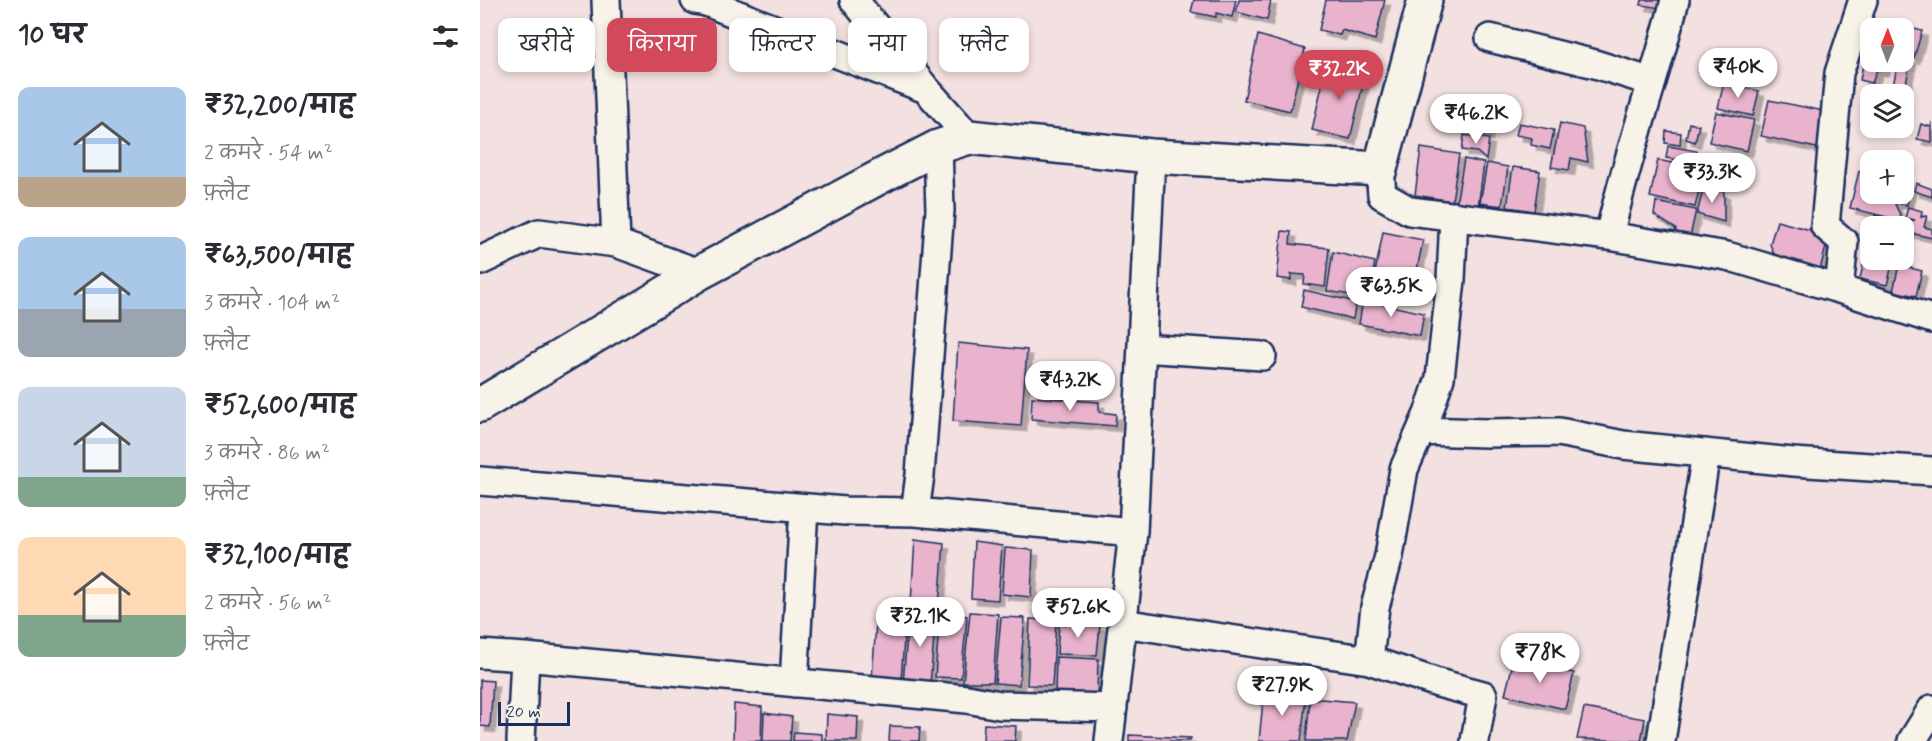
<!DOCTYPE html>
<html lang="hi">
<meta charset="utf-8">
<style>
:root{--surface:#fff;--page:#f7f7f7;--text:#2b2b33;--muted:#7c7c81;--accent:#d1495b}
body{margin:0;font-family:Mynerve,"Playpen Sans Deva",sans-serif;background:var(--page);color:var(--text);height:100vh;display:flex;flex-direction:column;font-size:22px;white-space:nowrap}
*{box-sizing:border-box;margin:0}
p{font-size:20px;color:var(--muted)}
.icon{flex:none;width:33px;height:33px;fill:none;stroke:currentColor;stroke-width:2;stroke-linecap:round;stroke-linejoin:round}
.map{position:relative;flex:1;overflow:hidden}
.details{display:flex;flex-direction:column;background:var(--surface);width:480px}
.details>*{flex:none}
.guide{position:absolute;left:18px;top:18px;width:570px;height:54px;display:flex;gap:12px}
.needle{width:39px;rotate:1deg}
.buttons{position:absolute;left:1380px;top:18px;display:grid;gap:12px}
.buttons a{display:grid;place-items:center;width:54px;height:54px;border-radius:12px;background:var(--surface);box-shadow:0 3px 9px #0003;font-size:30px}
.scale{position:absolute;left:18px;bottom:15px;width:72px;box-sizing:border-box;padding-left:6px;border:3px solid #1b2f5e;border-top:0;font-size:16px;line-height:21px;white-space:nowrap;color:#1b2f5e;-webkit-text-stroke:4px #f7f3e8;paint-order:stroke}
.price{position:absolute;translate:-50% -51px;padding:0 14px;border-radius:21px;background:#fff;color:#222;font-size:20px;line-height:39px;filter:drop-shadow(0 2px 3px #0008)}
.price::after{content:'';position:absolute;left:50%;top:36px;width:18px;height:14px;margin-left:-9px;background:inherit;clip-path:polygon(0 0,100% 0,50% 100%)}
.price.current{background:var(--accent);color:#fff}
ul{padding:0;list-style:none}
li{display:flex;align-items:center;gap:18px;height:150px;padding:0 18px}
li span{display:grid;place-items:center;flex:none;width:168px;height:120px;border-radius:12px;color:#555}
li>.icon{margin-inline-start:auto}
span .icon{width:72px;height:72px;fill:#fffc;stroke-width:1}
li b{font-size:26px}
h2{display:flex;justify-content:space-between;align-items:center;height:72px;padding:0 18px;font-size:26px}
.chip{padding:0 21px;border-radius:12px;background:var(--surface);box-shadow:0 3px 9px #0003;font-size:21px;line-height:54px}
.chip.current{background:var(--accent);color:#fff}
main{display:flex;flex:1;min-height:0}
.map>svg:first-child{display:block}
.building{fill:#e9b3cd;stroke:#1b2f5e;stroke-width:1.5;filter:url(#shadow)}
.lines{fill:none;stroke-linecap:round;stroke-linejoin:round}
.street-casing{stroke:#1b2f5e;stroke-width:32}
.secondary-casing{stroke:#1b2f5e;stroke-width:38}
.street{stroke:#f7f3e8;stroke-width:27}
.secondary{stroke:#f7f3e8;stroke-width:33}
</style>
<main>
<section class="details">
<h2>10 घर<svg class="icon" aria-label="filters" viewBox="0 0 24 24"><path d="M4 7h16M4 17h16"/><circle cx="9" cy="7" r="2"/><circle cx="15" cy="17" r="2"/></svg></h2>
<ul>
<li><span style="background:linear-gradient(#a9c7e8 75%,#b9a48a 0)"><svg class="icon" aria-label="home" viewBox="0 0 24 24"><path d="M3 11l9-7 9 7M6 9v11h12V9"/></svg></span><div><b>₹32,200/माह</b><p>2 कमरे · 54 m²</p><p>फ़्लैट</p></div></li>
<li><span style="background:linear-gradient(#a9c7e8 60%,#9aa5b1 0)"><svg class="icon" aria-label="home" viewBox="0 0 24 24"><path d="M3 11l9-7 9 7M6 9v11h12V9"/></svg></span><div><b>₹63,500/माह</b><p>3 कमरे · 104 m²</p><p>फ़्लैट</p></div></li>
<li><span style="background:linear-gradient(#c9d6e8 75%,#7fa58c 0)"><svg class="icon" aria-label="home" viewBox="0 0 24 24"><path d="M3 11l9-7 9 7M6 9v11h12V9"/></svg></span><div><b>₹52,600/माह</b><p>3 कमरे · 86 m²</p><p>फ़्लैट</p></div></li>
<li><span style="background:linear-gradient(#ffd9b3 65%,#7fa58c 0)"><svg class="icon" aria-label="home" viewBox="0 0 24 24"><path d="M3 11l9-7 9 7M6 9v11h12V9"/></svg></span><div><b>₹32,100/माह</b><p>2 कमरे · 56 m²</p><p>फ़्लैट</p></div></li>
</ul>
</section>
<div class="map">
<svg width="1452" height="741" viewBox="0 0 1452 741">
<defs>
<filter id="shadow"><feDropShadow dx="5.5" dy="5.5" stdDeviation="0" flood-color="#0004"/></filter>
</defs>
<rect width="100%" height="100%" fill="#f3e0e0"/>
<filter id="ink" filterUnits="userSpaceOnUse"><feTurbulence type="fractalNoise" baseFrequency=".0167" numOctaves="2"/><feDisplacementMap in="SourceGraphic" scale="12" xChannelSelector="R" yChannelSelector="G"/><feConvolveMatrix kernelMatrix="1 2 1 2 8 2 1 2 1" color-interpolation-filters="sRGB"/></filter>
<g filter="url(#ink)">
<path class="building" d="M714 0H756L752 17 736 13V17L711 12Z
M759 0H791L787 20 756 12Z
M846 0H905L895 40 862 30 860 35 839 30Z
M1162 0H1183L1181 8 1161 5Z
M1426 27 1442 31 1434 58 1430 55 1429 48 1424 46Z
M778 35 825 49 810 111 764 100Z
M1387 43H1390V62H1405L1404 70H1397L1392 83 1380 80Z
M1424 56 1431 58 1425 89 1413 86 1418 62H1424Z
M847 63 886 72 870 139 832 130Z
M1244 82 1279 91 1273 116 1238 108Z
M1289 100 1354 113 1346 150 1281 136Z
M1236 112 1274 120 1267 151 1229 142Z
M990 116 1009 119 1007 135 987 132Z
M1452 122V142L1437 139 1441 124 1451 127Z
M1039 123 1074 130 1070 149 1051 145 1052 138 1036 135Z
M1080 123 1103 128 1108 162 1091 158 1089 170 1071 167Z
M1209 123 1219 125 1215 142 1206 139Z
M1186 131 1201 133 1200 145 1185 143Z
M984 135 1009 139 1006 160 997 152 982 150Z
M1188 146 1217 151 1216 162 1186 158Z
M941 148 979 154 972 201 935 195Z
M984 159 1004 163 998 207 976 204Z
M1178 160 1224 170 1215 207 1170 197Z
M1007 163 1028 167 1022 206 1000 203Z
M1033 167 1060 171 1054 211 1027 207Z
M1379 171 1390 174V194H1424V182L1432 184 1427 205 1414 202 1423 221 1370 208Z
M1436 183 1452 189V197L1434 191Z
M1224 186 1244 192V222L1217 214Z
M1176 202 1216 210 1208 246 1193 243 1196 229 1174 215Z
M1428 207 1442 211 1441 217 1447 216 1444 227 1452 229V238L1427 232 1424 223 1435 220 1425 218Z
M1395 215 1418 220 1416 226H1392Z
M1297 221 1349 235 1340 270 1296 259 1290 244Z
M802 231 811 232 810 244 849 248 845 287 824 284 825 275 811 274V280L797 278Z
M903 232 943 240 937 270 945 273 942 287 925 283 922 295 892 288Z
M1390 234V260L1413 261 1407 285 1380 279Z
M853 252 895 262 888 298 847 291Z
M1419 265 1442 271 1436 296 1413 291Z
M824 290 876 302 873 319 821 307Z
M883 300 944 313 940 336 879 324Z
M478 343 547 350 541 426 473 421Z
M552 397 619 402V412L636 414 635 426 551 419Z
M435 539 464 543 459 606 431 603Z
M494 542 522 546 518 600 491 598Z
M525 548 553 550 551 597 522 594Z
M397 608 426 610 421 681 392 679Z
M429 611 456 613 450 685 423 683Z
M490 612 518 614 513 682H483Z
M460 613 487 616 481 678 455 677Z
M521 617 545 618 539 685 515 683Z
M550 619 576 621 572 686 547 685Z
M579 624 620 625 617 655 577 654Z
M576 657 618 659 617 695 575 694Z
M1034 659 1094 673 1085 709 1025 695Z
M0 680 13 681 10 727 0 726Z
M784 691 826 695 821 741H779Z
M830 698 875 702 867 741H826Z
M254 704 282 707 281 741H253Z
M1104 708 1165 719 1161 741 1097 739Z
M284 713 312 717 310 741H283Z
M347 714 378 717 377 741H346Z
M504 724 536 726 535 741H503Z
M410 726 440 727 439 741H409Z
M314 732 342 734V741H313Z
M649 735 711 738 710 741H649Z"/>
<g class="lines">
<defs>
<path id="street" d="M126 0 136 243
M215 0 226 2 446 89
M374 0 446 89 489 137
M1010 38 1115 64 1172 82
M900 169 902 195 930 211 1129 236C1147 156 1175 79 1195 0
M974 216 971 280 960 378 948 414 924 469 909 556 895 607 889 660 958 683 1003 695 995 741
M1129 236 1247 256 1359 289 1452 319
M0 261 59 233 136 243 219 273
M1359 289 1364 242 1345 226 1359 73 1383 0
M662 348 782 356
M941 431 1007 433 1079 432 1143 445 1313 462 1452 471
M0 481 365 511 435 512 440 475 460 210 458 147
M435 512 653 532 671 156
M642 623 889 660
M0 654 45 657 41 741
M45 657 487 699 520 705 633 708
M314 683 324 508
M629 741 653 532
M1181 741 1226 453
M1432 741 1452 709"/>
<path id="secondary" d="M0 405 219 273 407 173 458 147 489 137 671 156 900 169 945 0"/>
</defs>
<use href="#street" class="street-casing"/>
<use href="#secondary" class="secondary-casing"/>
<use href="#street" class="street"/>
<use href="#secondary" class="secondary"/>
</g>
</g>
</svg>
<div class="buttons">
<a><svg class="needle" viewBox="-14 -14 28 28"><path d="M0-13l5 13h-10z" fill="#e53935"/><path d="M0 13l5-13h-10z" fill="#7c7c81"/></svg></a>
<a><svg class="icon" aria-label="layers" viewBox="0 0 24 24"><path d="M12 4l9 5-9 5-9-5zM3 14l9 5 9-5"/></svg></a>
<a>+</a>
<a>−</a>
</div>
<div class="scale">20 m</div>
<b class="price" style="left:1258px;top:99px">₹40K</b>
<b class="price current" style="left:859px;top:101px">₹32.2K</b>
<b class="price" style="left:996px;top:145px">₹46.2K</b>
<b class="price" style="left:1232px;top:204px">₹33.3K</b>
<b class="price" style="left:911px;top:318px">₹63.5K</b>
<b class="price" style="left:590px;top:412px">₹43.2K</b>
<b class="price" style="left:598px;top:639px">₹52.6K</b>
<b class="price" style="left:440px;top:648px">₹32.1K</b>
<b class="price" style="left:1060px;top:684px">₹78K</b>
<b class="price" style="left:802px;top:717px">₹27.9K</b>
<div class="guide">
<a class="chip">खरीदें</a>
<a class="chip current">किराया</a>
<a class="chip">फ़िल्टर</a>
<a class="chip">नया</a>
<a class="chip">फ़्लैट</a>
</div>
</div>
</main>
